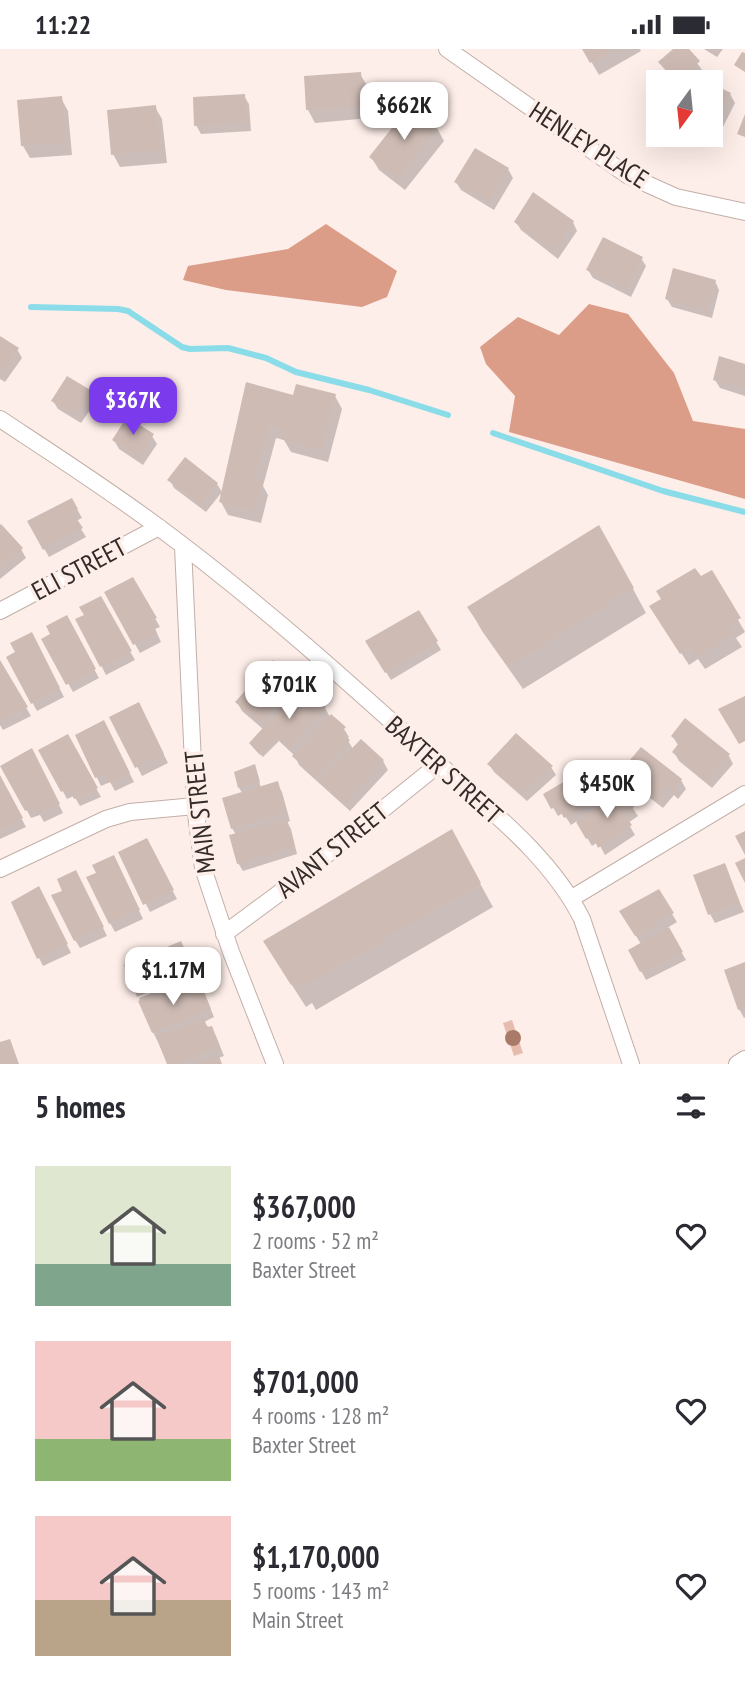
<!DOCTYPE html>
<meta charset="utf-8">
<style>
:root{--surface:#fff;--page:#f2f2f3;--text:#2b2b33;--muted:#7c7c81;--accent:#7c3aed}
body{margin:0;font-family:"PT Sans Narrow",sans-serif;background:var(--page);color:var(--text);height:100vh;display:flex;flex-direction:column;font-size:26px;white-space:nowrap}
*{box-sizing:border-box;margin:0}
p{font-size:23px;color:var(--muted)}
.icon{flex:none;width:38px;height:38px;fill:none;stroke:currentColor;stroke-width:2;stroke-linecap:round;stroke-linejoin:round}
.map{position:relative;height:1015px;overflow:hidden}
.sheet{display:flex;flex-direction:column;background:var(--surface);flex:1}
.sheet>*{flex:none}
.needle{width:46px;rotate:195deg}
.tools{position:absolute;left:646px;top:21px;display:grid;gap:14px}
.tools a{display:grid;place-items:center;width:77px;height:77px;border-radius:0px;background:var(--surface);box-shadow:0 7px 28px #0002;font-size:35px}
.price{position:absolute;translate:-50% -60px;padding:0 16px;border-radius:14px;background:#fff;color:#222;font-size:23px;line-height:46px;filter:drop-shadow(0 2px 4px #0008)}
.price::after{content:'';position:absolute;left:50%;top:42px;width:21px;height:16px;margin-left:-10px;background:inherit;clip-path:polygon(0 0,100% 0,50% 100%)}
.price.selected{background:var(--accent);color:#fff}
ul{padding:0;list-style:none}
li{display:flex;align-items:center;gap:21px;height:175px;padding:0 35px}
li span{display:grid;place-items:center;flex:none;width:196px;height:140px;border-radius:0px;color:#555}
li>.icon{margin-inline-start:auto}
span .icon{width:84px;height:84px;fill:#fffc;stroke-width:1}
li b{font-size:30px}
h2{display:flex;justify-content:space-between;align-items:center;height:84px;padding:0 35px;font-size:30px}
.status{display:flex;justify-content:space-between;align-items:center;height:49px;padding:0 35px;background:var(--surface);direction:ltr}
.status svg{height:19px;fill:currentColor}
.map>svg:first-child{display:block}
.green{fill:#e5bcad}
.forest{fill:#db9d87}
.shadow{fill:#0003}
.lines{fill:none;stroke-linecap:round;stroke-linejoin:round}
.stream{stroke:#8bdce9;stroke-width:6}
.building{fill:#cebbb4}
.street-casing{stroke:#c2afa8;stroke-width:18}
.street{stroke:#fff;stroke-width:16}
.tree{fill:#aa7a69}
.labels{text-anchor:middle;stroke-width:7;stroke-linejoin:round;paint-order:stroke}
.street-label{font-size:26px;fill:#332b28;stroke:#feeee9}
</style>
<div class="status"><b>11:22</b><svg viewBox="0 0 49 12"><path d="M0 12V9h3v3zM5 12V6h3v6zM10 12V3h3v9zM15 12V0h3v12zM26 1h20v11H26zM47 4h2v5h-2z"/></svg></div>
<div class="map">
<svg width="745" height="1015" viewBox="0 0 745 1015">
<rect width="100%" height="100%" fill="#feeee9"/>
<path class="green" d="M512 971 523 1004 514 1007 503 974Z"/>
<path class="forest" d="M326 175 397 222 387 248 362 258 226 241 183 231 188 217 288 200Z
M589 255 628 265 674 324 693 372 745 380V450L509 383 515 347 486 315 480 298 518 268 559 286Z"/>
<path class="shadow" d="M584 0H640L641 2 599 26Z
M676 0H686L703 22 691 33H676L660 14Z
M704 0H723L717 8Z
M360 25 368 38 370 69 315 74 308 61 306 29Z
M730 45 735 54 715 94 698 86H710Z
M244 47 249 55 251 82 201 85 196 76Z
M61 49 68 62 72 106 30 109 23 97Z
M155 58 162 70 167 114 120 118 113 105Z
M410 59 437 79 444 92 405 141 379 121 371 108Z
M508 120 513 129 494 161 461 141 456 133Z
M516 173H573L577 182 558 210 521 181Z
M641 209 646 217 631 248 593 229 588 221Z
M715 232 719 241 712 269 672 258 667 250Z
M0 289 17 300 22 309 5 333 0 330Z
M745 316V347L720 339 715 331Z
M247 335 294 348 335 347 342 360 328 413 291 403 284 391 276 389 263 437 268 446 261 474 228 466 221 453Z
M91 344 96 352 81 374 58 360 53 352Z
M152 387 157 395 143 416 119 400 114 391Z
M170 431 217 435 222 443 206 463 174 439Z
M72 451 82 469 76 472 86 488 49 508 29 473Z
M0 479 21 500 26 509 0 530Z
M612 501 646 564 523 640 482 582 469 559Z
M711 524 745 583 736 589 742 598 705 620 698 610 689 616 659 570 663 551Z
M133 530 160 578 155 580 161 593 140 604 107 544Z
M100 549 135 611 106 626 78 571 86 567Z
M419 563 441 601 391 631 372 601Z
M66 569 99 629 73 643 43 590 52 586Z
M36 594 64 648 37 662 8 609Z
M0 614 31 667 3 681 0 676Z
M297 634 301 641 325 659 330 668 344 680 349 688 347 690 353 700 361 692 383 712 388 721 350 762 299 716 295 707 279 692 263 708 253 698 264 681 242 662 237 653Z
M143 664 168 714 142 727 111 668Z
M686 672 729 707 733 715 712 739 679 712 674 703 678 696 673 688Z
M108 682 134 733 115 742 110 733 101 737 77 687Z
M67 687 101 748 80 757 74 747 67 750 41 701Z
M36 710 63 764 44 773 40 766 31 769 2 716Z
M631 713 681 731 686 740 678 750 674 746 663 759 632 735 627 726 634 718Z
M489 715 551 718 556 726 527 752 494 723Z
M256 721 261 739 277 735 282 743 290 772 287 773 291 780 297 805 243 822 238 814 236 786 232 779 243 745 239 739Z
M0 729 26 778 0 790Z
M590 738 601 758 623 744 638 767 628 774 635 786 605 806 598 793 592 797 577 772 571 776 563 764 558 767 545 745 585 742Z
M451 782 493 858 316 961 312 954 306 958 279 916Z
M146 791 177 850 150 863 120 804Z
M118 816 143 870 115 883 110 874Z
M724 816 744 863 715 874 710 865Z
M80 831 107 887 80 899 75 891 64 842Z
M658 842 677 873 667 879 686 911 646 931 630 901 641 895 621 863Z
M43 848 71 904 43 917 39 909Z
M185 903 195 923 138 946Z
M745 915V968L744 969 739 960Z
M186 930 195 953 203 942 207 951 214 968 204 973 216 987 224 1007 218 1009 221 1015H169L153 983 139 949Z"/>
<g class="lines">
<path class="stream" d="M31 258 118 260 128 262 182 298 190 300 228 299 266 309 296 323 369 341 448 366
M493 384 663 442 745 463"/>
</g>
<path class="building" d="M582 0H615L590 14Z
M673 0H689L700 12 677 33 658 13Z
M742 3 745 4V23L734 16Z
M361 23 364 57 306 61 304 27Z
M713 35 731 44 710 87V40Z
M245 45 247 74 194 77 193 48Z
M62 47 66 94 21 97 17 51Z
M156 56 160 101 111 106 107 61Z
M410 56 438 78 397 130 369 108Z
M745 65V88L737 85Z
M475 99 509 119 489 153 454 133Z
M533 143 574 172 553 202 514 173Z
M603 188 643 208 627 240 586 221Z
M673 219 716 231 707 262 665 250Z
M0 287 19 299 0 326Z
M719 307 745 315V340L713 331Z
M67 327 92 342 76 366 51 352Z
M246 333 293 346 296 335 336 345 321 401 281 390 284 380 269 377 254 430 262 432 254 462 219 453Z
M127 368 154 385 138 409 112 391Z
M185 408 218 434 201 455 167 431Z
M72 449 78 460 72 463 83 479 43 501 27 472Z
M1 475 23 499 0 518V476Z
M599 476 634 539 508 618 467 558Z
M695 519 701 527 712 521 741 569 730 575 736 585 696 608 689 599 680 605 649 557 661 550 656 542Z
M133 528 157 569 151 571 157 584 133 596 104 543Z
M101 547 132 602 100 618 75 570 84 566 79 558Z
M419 561 438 592 385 624 365 592Z
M67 566 96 620 66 636 41 590 50 585 46 577Z
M32 583 60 639 31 655 6 608 15 603 10 594Z
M0 611 28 658 0 671Z
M273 611 298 633 259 674 235 653Z
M302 637 326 658 289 700 277 689 260 706 249 694Z
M745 647V692L739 695 718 660Z
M139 653 164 705 135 719 109 668Z
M331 665 346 678 341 683 350 691 315 729 292 707Z
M685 669 730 705 706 732 672 703 679 694 671 687Z
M104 671 130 724 108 734 104 726 95 729 75 686Z
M516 684 553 717 522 745 487 715Z
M68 685 98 739 74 750 69 739 61 743 38 701Z
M361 690 384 711 345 755 319 733Z
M641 698 682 730 673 743 668 738 657 752 625 726 634 716 629 712Z
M32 699 60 755 38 765 34 758 25 762 0 717Z
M255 715 260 733 238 739 234 723Z
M577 725 585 739 590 736 598 750 564 769 557 757 551 760 543 745Z
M0 726 23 769 0 780Z
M278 732 287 764 231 780 222 749Z
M624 741 634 758 624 765 632 776 598 799 592 786 586 790 576 773Z
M287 770 294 797 237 815 229 786Z
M452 780 481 834 301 939 297 931 291 936 263 892Z
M745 782V806L735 787Z
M147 789 174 841 143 856 118 803Z
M114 806 140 861 109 875 86 828 96 824 92 816Z
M745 809V834L735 814Z
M725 814 740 854 708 866 693 826Z
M76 821 104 878 74 892 51 846 62 842 57 830Z
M39 837 68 895 37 910 11 853Z
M659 840 674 864 635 887 619 862Z
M669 878 683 903 640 923 628 901Z
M181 892 192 915 182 919 185 928 137 948 124 916Z
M745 913V959L738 961 724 921Z
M189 933 193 944 203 940 211 960 152 984 138 952Z
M204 969 207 978 212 977 220 998 176 1015H167L156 988Z
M10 990 19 1015H0V993Z
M219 1007 222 1015H197Z"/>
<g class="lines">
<defs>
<path id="street" d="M447 0 627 126 676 148 745 163
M0 370C53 405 106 439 157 477 256 550 349 634 440 716 491 762 551 808 582 870L631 1015
M183 498 195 757 203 819 231 903 275 1015
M0 562 159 478
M0 820 106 770 130 763 195 757
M572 849 745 745
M224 885 278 845 439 715
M737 1015 745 1010"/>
</defs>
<use href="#street" class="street-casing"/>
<use href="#street" class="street"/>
</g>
<circle class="tree" cx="513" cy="989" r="8"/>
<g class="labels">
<g class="street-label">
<text transform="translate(589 96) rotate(33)" y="9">HENLEY PLACE</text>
<text transform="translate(79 520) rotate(-28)" y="9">ELI STREET</text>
<text transform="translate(444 721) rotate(42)" y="9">BAXTER STREET</text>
<text transform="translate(200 763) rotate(-96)" y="9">MAIN STREET</text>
<text transform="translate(332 801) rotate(-39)" y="9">AVANT STREET</text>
</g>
</g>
</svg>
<div class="tools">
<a><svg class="needle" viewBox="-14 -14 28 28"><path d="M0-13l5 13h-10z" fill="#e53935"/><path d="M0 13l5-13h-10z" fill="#7c7c81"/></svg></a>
</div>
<b class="price" style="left:404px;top:93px">$662K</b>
<b class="price selected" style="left:133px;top:388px">$367K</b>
<b class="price" style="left:289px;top:672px">$701K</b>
<b class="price" style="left:607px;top:771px">$450K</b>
<b class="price" style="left:173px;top:958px">$1.17M</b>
</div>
<section class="sheet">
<h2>5 homes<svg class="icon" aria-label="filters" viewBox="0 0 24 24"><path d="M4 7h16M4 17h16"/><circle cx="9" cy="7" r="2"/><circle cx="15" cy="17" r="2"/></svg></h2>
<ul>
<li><span style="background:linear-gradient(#dfe7d0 70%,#7fa58c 0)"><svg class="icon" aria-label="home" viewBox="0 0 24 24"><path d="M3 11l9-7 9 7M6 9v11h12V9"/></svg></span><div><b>$367,000</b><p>2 rooms · 52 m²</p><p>Baxter Street</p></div><svg class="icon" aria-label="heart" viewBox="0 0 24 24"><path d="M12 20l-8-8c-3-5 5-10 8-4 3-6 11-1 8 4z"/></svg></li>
<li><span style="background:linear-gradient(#f6c9c9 70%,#8fb573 0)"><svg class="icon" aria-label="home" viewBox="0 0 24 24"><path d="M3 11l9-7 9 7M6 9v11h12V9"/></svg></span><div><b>$701,000</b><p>4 rooms · 128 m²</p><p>Baxter Street</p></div><svg class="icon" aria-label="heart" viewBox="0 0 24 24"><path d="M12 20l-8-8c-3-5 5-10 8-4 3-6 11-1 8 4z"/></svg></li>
<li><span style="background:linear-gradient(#f6c9c9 60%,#b9a48a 0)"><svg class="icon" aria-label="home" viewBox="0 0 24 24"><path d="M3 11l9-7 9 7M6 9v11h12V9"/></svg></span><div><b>$1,170,000</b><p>5 rooms · 143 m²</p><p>Main Street</p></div><svg class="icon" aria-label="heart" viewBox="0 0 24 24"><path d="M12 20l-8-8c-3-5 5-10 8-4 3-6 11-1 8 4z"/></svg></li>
</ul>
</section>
